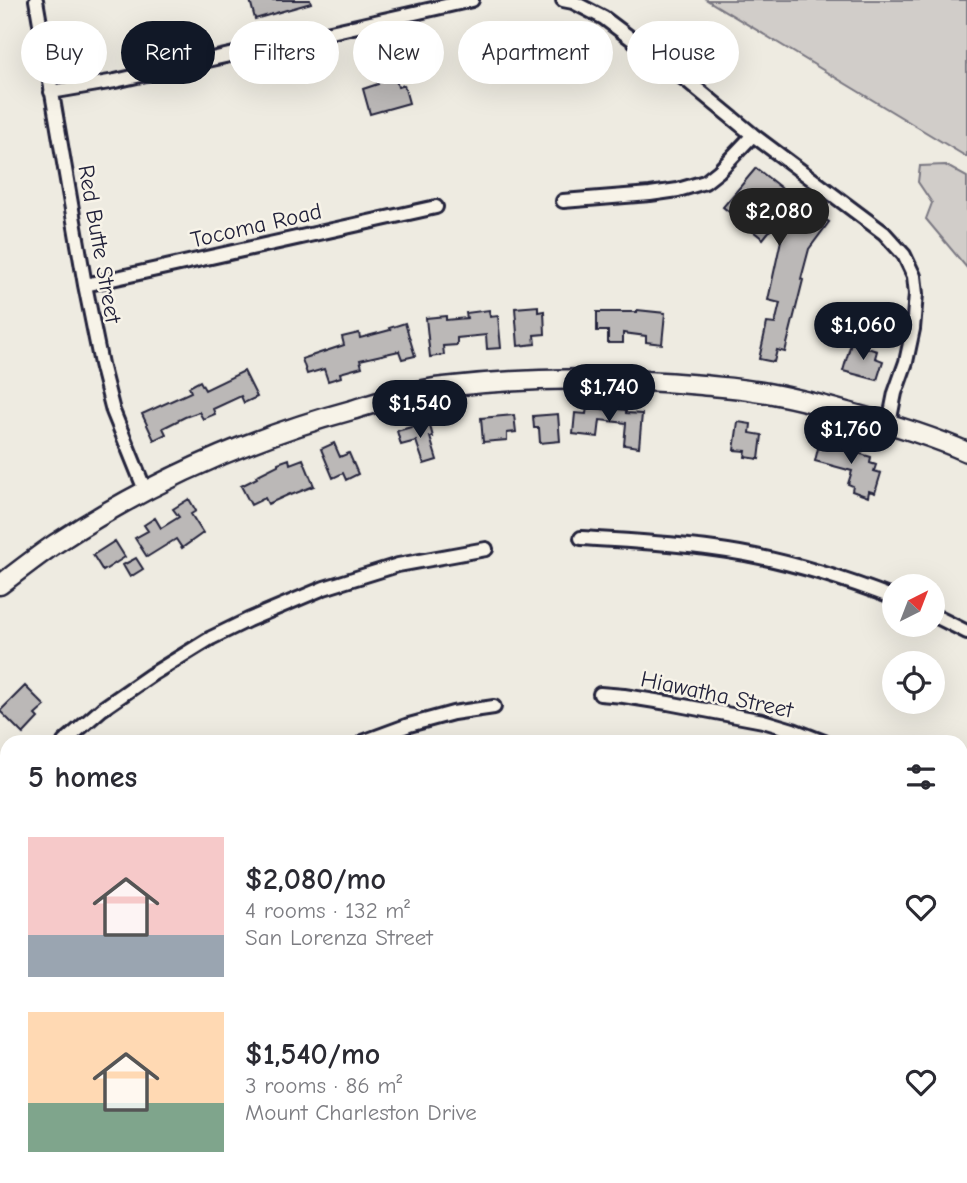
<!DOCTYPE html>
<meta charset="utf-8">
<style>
:root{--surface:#fff;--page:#f2f2f3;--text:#2b2b33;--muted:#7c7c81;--accent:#111827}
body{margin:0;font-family:"Comic Neue",sans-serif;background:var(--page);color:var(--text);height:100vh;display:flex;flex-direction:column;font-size:26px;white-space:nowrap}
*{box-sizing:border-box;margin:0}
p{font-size:23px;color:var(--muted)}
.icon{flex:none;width:38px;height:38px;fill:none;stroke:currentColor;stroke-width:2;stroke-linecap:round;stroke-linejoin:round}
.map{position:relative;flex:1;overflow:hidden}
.side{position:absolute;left:0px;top:735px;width:968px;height:448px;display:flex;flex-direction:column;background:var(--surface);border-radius:21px 21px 0 0;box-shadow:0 7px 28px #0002}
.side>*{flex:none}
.top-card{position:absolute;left:21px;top:21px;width:926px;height:63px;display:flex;gap:14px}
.needle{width:46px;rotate:42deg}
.controls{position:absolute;left:882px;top:574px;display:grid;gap:14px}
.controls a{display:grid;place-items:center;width:63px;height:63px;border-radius:50%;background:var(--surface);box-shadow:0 7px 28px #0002;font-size:35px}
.price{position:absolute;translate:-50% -60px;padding:0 16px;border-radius:24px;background:var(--accent);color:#fff;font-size:23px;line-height:46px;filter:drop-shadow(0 2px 4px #0008)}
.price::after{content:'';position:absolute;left:50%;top:42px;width:21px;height:16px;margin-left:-10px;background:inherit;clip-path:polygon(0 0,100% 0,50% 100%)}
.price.current{background:#222;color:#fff}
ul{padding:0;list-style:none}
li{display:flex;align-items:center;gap:21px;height:175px;padding:0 28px}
li span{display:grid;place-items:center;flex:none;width:196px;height:140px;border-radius:0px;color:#555}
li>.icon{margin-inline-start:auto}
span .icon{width:84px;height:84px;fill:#fffc;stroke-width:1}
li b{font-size:30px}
h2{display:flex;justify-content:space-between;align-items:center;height:84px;padding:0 28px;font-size:30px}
.tag{padding:0 24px;border-radius:32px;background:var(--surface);box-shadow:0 7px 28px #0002;font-size:24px;line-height:63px}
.tag.current{background:var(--accent);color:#fff}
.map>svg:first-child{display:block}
.built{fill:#dfdcd4}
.green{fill:#d1cdc9;stroke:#7a7882;stroke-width:2}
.building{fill:#bbb8b7;stroke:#22223b;stroke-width:2}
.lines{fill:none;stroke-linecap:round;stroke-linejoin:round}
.street-casing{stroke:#22223b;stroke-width:18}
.secondary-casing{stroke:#22223b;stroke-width:23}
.street{stroke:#f7f3e8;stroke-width:12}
.secondary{stroke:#f7f3e8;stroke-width:18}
.labels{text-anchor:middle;stroke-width:5;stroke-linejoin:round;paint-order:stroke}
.street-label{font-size:23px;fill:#22223b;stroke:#f7f3e8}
</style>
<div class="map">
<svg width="967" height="1183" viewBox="0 0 967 1183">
<rect width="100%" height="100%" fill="#eeebe1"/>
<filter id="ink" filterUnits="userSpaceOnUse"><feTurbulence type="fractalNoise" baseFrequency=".0143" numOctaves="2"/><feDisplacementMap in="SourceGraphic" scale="14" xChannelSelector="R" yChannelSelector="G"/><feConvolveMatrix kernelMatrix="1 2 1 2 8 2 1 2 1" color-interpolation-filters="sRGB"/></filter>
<g filter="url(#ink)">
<path class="built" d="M188 1176H666L660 1183H196Z"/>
<path class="green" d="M707 0H967V157Z
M945 165 967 177V268L926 219 932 203 918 182 920 166Z"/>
<path class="building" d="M250 0H310L311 3 255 19Z
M393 39 400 64 392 66 398 87 404 85 409 103 370 114 363 89 378 84 368 45Z
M756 168 804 206 805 205 829 222 809 249 801 279 803 280 785 352 777 350 774 362 759 359 767 323 775 324 780 303 768 300 788 208 763 239 723 207Z
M538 306V312L544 311 545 334 534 335 535 344 518 346 515 308Z
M489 310 490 317 498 316 501 348 487 349 486 335 457 338V345L443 346 444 355 430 357 426 318 446 316V320L467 318 466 313Z
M637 310 665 313 662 344 646 342V336L623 333V343H608V331H597V312H637Z
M405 323 415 356 402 359 399 351 360 360 362 367 340 373 341 377 328 381 324 369 307 374 302 359 344 345 342 337 359 333 360 338 390 330 389 328Z
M851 343 877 351 875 358 883 361 877 380 843 371Z
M244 371 257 397 244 403 241 396 213 409 215 414 203 419 199 412 185 417 163 428 166 434 154 440 142 414 191 392 189 387 200 381 205 390Z
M587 407 616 411V409L626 410V413L642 414 639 447 624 445 626 423 600 420 598 437 573 434 575 413 586 414Z
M558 414 560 441 540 443 539 428H534L533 416Z
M514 415 516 432 507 433V440L483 442 481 418Z
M429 422 433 437H430L437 460 424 464 416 441 401 445 397 431Z
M738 422 751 424 750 433 762 435 759 459 745 457 746 451 734 450Z
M820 440 848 448 847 450 871 457 870 463 876 465 874 471 881 473 875 493 869 491 868 497 852 491 853 486 848 484 852 471 815 461Z
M334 443 340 457 349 453 358 474 346 480 343 473 333 478 321 449Z
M289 459 290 464 303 459 314 486 291 495 290 494 268 504 265 498 251 505 241 486 257 478 256 476 278 465V463Z
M189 499 196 511 191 514 203 533 182 548 176 539 147 557 135 538 148 531 144 525 155 518 161 528 179 517 173 509Z
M115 541 125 557 103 571 93 555Z
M136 558 143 569 130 577 123 565Z
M25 686 45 706 35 715 38 718 23 734 0 711Z"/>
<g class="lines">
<defs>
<path id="street" d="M36 0 85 285 101 364 113 411 145 490
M563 0 573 2 604 18 690 83 753 135 884 233 904 255 914 276 916 294 913 329 906 362 895 393 889 423
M51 92 115 81 472 0
M563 201 650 194 678 190 705 182 719 171 753 135
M85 285 436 207
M581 538C625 541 671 543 714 549 776 557 837 576 894 598
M933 615 967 632
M600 694 624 696 668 703 763 721 793 730 824 742
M64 742 102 709 151 675 211 638 248 620 324 588 398 565 486 549
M363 742 409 725 453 713 494 707
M0 806 7 799
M961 810 967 814
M961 1019 967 1024
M0 1020 7 1026
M173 1176 181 1183
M888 1176 896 1183
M690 1183 697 1176"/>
<path id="secondary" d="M0 585C18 571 36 557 55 544 148 483 244 439 352 410 382 401 413 390 444 387 530 377 616 377 702 385 719 387 737 388 754 391 786 395 817 404 847 412 888 423 929 435 967 452"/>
</defs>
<use href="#street" class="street-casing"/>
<use href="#secondary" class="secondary-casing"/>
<use href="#street" class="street"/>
<use href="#secondary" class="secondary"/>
</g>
</g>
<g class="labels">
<g class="street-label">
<text transform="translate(256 225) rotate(-13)" y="8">Tocoma Road</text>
<text transform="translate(100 244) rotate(80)" y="8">Red Butte Street</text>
<text transform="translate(717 694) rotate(12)" y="8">Hiawatha Street</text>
</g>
</g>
</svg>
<div class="controls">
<a><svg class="needle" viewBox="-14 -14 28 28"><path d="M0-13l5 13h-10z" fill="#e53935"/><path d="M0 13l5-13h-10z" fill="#7c7c81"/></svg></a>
<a><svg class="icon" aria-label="locate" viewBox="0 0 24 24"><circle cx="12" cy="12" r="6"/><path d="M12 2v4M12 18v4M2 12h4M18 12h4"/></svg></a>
</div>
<b class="price current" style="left:779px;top:248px">$2,080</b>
<b class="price" style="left:863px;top:362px">$1,060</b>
<b class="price" style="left:609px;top:424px">$1,740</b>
<b class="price" style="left:420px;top:440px">$1,540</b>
<b class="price" style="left:851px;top:466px">$1,760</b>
<div class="top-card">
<a class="tag">Buy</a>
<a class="tag current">Rent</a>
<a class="tag">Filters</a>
<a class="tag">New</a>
<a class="tag">Apartment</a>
<a class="tag">House</a>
</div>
<section class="side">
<h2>5 homes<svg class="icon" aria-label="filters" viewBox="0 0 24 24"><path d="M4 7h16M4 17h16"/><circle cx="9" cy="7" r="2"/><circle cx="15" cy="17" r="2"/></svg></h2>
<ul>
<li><span style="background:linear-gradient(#f6c9c9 70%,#9aa5b1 0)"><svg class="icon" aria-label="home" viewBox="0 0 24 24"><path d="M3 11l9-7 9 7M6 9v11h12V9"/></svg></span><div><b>$2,080/mo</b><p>4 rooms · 132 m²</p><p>San Lorenza Street</p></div><svg class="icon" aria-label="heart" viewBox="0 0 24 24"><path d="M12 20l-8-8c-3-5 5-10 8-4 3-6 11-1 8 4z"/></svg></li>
<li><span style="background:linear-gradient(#ffd9b3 65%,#7fa58c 0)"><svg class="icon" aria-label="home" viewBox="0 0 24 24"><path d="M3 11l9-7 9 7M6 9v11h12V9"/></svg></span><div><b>$1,540/mo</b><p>3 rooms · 86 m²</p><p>Mount Charleston Drive</p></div><svg class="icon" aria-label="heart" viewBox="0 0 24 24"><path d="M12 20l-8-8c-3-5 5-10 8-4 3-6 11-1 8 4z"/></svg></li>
</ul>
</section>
</div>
